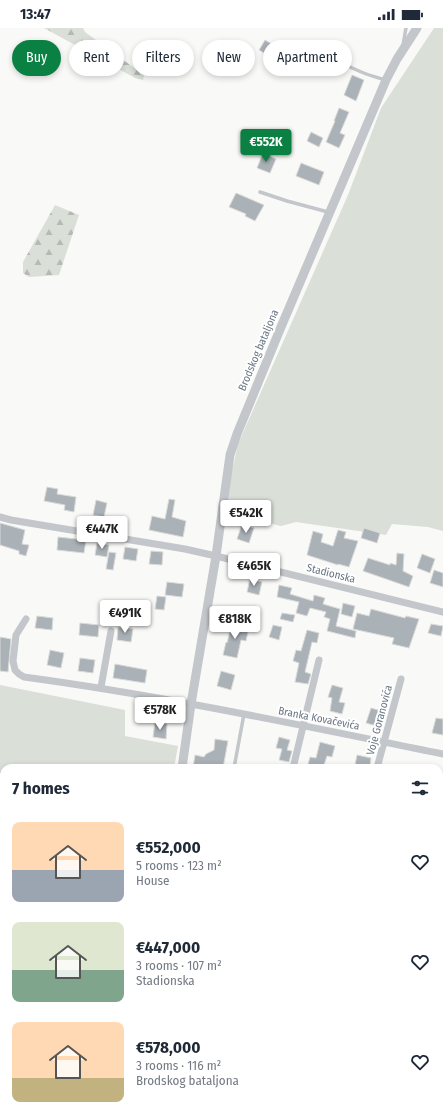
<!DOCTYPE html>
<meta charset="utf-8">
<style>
:root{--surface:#fff;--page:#f2f2f3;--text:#1f2937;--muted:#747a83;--accent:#0b8043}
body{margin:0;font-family:"Fira Sans Condensed",sans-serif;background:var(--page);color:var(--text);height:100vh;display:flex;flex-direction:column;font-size:15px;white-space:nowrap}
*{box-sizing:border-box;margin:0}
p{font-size:13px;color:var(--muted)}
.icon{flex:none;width:22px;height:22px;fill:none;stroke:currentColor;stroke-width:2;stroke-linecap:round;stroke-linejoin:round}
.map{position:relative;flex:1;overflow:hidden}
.drawer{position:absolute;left:0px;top:736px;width:443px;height:356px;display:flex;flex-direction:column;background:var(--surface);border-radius:12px 12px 0 0;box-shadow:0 2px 6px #0003}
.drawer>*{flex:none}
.guide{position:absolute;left:12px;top:12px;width:419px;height:36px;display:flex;gap:8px}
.price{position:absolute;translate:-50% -34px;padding:0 9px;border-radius:4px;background:#fff;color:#222;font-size:13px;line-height:26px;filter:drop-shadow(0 1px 2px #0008)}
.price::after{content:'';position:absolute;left:50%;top:24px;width:12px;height:9px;margin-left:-6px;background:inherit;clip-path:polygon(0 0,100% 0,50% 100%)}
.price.active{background:var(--accent);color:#fff}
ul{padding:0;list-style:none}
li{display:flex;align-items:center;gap:12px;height:100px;padding:0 12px}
li span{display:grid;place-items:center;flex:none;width:112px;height:80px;border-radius:8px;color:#555}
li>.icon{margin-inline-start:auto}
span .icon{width:48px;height:48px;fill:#fffc;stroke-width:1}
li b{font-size:17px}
h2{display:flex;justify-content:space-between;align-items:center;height:48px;padding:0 12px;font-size:17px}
.chip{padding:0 14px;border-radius:18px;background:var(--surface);box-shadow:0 2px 6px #0003;font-size:14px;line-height:36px}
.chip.active{background:var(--accent);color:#fff}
.status{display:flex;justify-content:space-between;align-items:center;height:28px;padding:0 20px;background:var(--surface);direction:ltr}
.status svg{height:11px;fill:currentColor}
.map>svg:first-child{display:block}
.built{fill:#e7e8e7}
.green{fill:#dadfd8}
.forest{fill:url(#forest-firs)}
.building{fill:#aab1b7;stroke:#dbdbd9}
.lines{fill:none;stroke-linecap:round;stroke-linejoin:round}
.service{stroke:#c3c6ca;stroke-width:3.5}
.minor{stroke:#c3c6ca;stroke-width:7}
.tertiary{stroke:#c3c6ca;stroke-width:9}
.labels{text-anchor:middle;stroke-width:4;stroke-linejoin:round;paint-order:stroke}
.street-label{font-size:11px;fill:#6a7785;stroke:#fff}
</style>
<div class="status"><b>13:47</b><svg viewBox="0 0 49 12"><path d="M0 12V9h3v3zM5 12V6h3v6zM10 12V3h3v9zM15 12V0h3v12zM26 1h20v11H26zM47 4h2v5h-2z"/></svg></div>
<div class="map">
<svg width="443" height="1092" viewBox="0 0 443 1092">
<defs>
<pattern id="forest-firs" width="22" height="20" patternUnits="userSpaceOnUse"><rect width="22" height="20" fill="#dadfd8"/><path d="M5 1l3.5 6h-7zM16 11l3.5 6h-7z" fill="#b5bab5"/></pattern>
</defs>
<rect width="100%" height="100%" fill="#f9f9f7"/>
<path class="built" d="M111 1088H179V1092H112Z"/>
<path class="green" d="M434 0H443V503L428 499 392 496 386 507 296 494 281 498 227 485 231 448 238 416 348 167 381 80Z
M0 657 125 682V708L178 718 174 740H4V1019H0Z
M4 1026V1088H111L112 1092H0V1027Z"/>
<path class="forest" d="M44 0H83L85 4 144 47 143 52 135 50Z
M55 177 79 187 59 247 29 249 23 245V234Z"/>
<path class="building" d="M265 12 283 23 284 21 292 26 287 34 271 24 269 28 259 22Z
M302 23 315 29 310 40 297 34Z
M352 47 364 52 356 73 344 67Z
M339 80 349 84 340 105 345 107 339 120 326 114 335 93H334Z
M311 104 323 110 319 119 307 113Z
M263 125 276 131 270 145 257 140Z
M301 135 324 144 319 157 296 148Z
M236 165 264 177 255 193 245 188 246 186 229 179Z
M47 459 58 461 57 466 76 469 74 484 64 482 65 477 44 473Z
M169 471 175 472 172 489 186 493 183 509 149 502 152 488 165 491Z
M96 472 107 475 104 489 93 487Z
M0 495 25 502 22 516 29 517 26 528 19 526V523L0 517Z
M242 496 254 500 249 515 237 511Z
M364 500 380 505 377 515 361 510Z
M338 502 346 504 344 510 358 513 349 539 338 536V537L307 527 313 503 323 506 321 514 333 518Z
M58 509 86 512 84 525 57 522Z
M97 515 109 517 107 529 95 527Z
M125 519 138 521 136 533 123 531Z
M151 523 163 524 162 537 149 536Z
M109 524 116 525 113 542 106 541Z
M397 525 404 526 403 543 413 548 409 559 363 543 368 530 390 537V535L396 537Z
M422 526 435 531 430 545 417 540Z
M434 542 443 545V559L430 555Z
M250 551 262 554 259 567 247 564Z
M167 554 184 556 182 569 165 567Z
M279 557 292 560 290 566 313 573 314 567 325 570 323 576 340 581 336 598 356 603 355 610 327 603 330 591 324 589 326 584 310 580 307 588 296 585 299 574 277 569Z
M157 568 166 569 164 582 155 581Z
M343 575 355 578 352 589 341 586Z
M371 581 405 590 406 588 419 591 409 620 392 616 394 610 353 601 357 585 369 588Z
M282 585 295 587 293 594 280 591Z
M37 588 53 590 52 602 35 600Z
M80 595 99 597 98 609 79 607Z
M232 595 249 599 246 613 241 612 237 630 223 627 226 614 227 615Z
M431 596 443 598 441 608 428 605Z
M273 597 282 599 279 612 269 609Z
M118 599 133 601 131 614 117 612Z
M307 602 319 605 317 615 312 614 305 644 311 646 308 656 295 654 299 635 293 633 296 622 301 623Z
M0 609 11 611 8 644 0 643Z
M50 622 64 625 61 640 47 637Z
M80 630 95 632 93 645 78 643Z
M115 636 147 642 145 655 113 650Z
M221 643 235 647 231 662 217 658Z
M332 657 343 660 339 674 345 675 342 686 330 683 332 670 328 669Z
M371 680 385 684 380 699 366 695Z
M436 690 443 691V707L432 705Z
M155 694 167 696 166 711 153 709Z
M279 709 290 712 287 722 292 723 289 734 279 732 282 721 276 720Z
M215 711 228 713 223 740H193L195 727 204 729 206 726 214 722Z
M320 714 335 718 332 729 327 728 323 740H307L310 729 316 730Z
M357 727 371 730 370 739 355 737Z"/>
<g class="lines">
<path class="service" d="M403 17 406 0
M285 18C311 17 335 33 359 43 367 47 377 49 385 52
M260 164 287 173 328 184
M234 740 244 686"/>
<path class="minor" d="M0 489 11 492 185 521 216 528 443 584
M26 591 16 607 13 633 15 642 19 646 24 649C165 668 304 698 443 726
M101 659 111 603
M293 740 319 632
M377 740 401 651
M439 841 443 824
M439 976H443
M0 1023 4 1022
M439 1025 443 1049
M290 1088 291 1092
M367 1088 368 1092"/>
<path class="tertiary" d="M182 740 191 676 216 528 230 427 237 406 281 299 386 52 397 31 417 0
M186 1088 187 1092"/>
</g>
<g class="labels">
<g class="street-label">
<text transform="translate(258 322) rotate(-67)" y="4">Brodskog bataljona</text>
<text transform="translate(331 545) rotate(14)" y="4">Stadionska</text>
<text transform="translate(319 690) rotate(11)" y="4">Branka Kovačevića</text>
<text transform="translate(379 692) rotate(-75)" y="4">Voje Goranovića</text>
</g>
</g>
</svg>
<b class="price active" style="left:266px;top:135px">€552K</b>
<b class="price" style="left:246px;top:506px">€542K</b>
<b class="price" style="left:102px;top:522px">€447K</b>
<b class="price" style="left:254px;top:559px">€465K</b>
<b class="price" style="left:125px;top:606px">€491K</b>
<b class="price" style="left:235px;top:612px">€818K</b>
<b class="price" style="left:160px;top:703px">€578K</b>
<div class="guide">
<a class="chip active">Buy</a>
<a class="chip">Rent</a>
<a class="chip">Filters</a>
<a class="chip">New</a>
<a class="chip">Apartment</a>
</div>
<section class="drawer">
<h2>7 homes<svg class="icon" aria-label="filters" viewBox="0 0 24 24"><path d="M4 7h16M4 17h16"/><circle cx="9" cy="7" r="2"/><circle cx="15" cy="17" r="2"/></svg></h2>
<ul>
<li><span style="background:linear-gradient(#ffd9b3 60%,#9aa5b1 0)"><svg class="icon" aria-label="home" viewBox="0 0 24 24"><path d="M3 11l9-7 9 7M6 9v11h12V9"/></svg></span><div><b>€552,000</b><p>5 rooms · 123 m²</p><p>House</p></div><svg class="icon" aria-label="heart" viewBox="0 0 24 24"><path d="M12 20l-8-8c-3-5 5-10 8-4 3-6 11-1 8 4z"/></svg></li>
<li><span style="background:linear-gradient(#dfe7d0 60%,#7fa58c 0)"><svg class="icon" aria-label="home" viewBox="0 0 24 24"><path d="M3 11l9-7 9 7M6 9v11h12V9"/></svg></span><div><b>€447,000</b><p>3 rooms · 107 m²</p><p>Stadionska</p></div><svg class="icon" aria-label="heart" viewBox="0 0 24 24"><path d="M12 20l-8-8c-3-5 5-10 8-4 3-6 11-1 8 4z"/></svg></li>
<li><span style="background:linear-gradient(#ffd9b3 70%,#c2b280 0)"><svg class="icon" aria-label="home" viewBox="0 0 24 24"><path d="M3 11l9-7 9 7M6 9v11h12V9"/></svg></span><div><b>€578,000</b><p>3 rooms · 116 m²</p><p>Brodskog bataljona</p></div><svg class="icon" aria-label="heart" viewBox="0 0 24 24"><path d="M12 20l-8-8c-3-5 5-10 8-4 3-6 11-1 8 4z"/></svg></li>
</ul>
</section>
</div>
